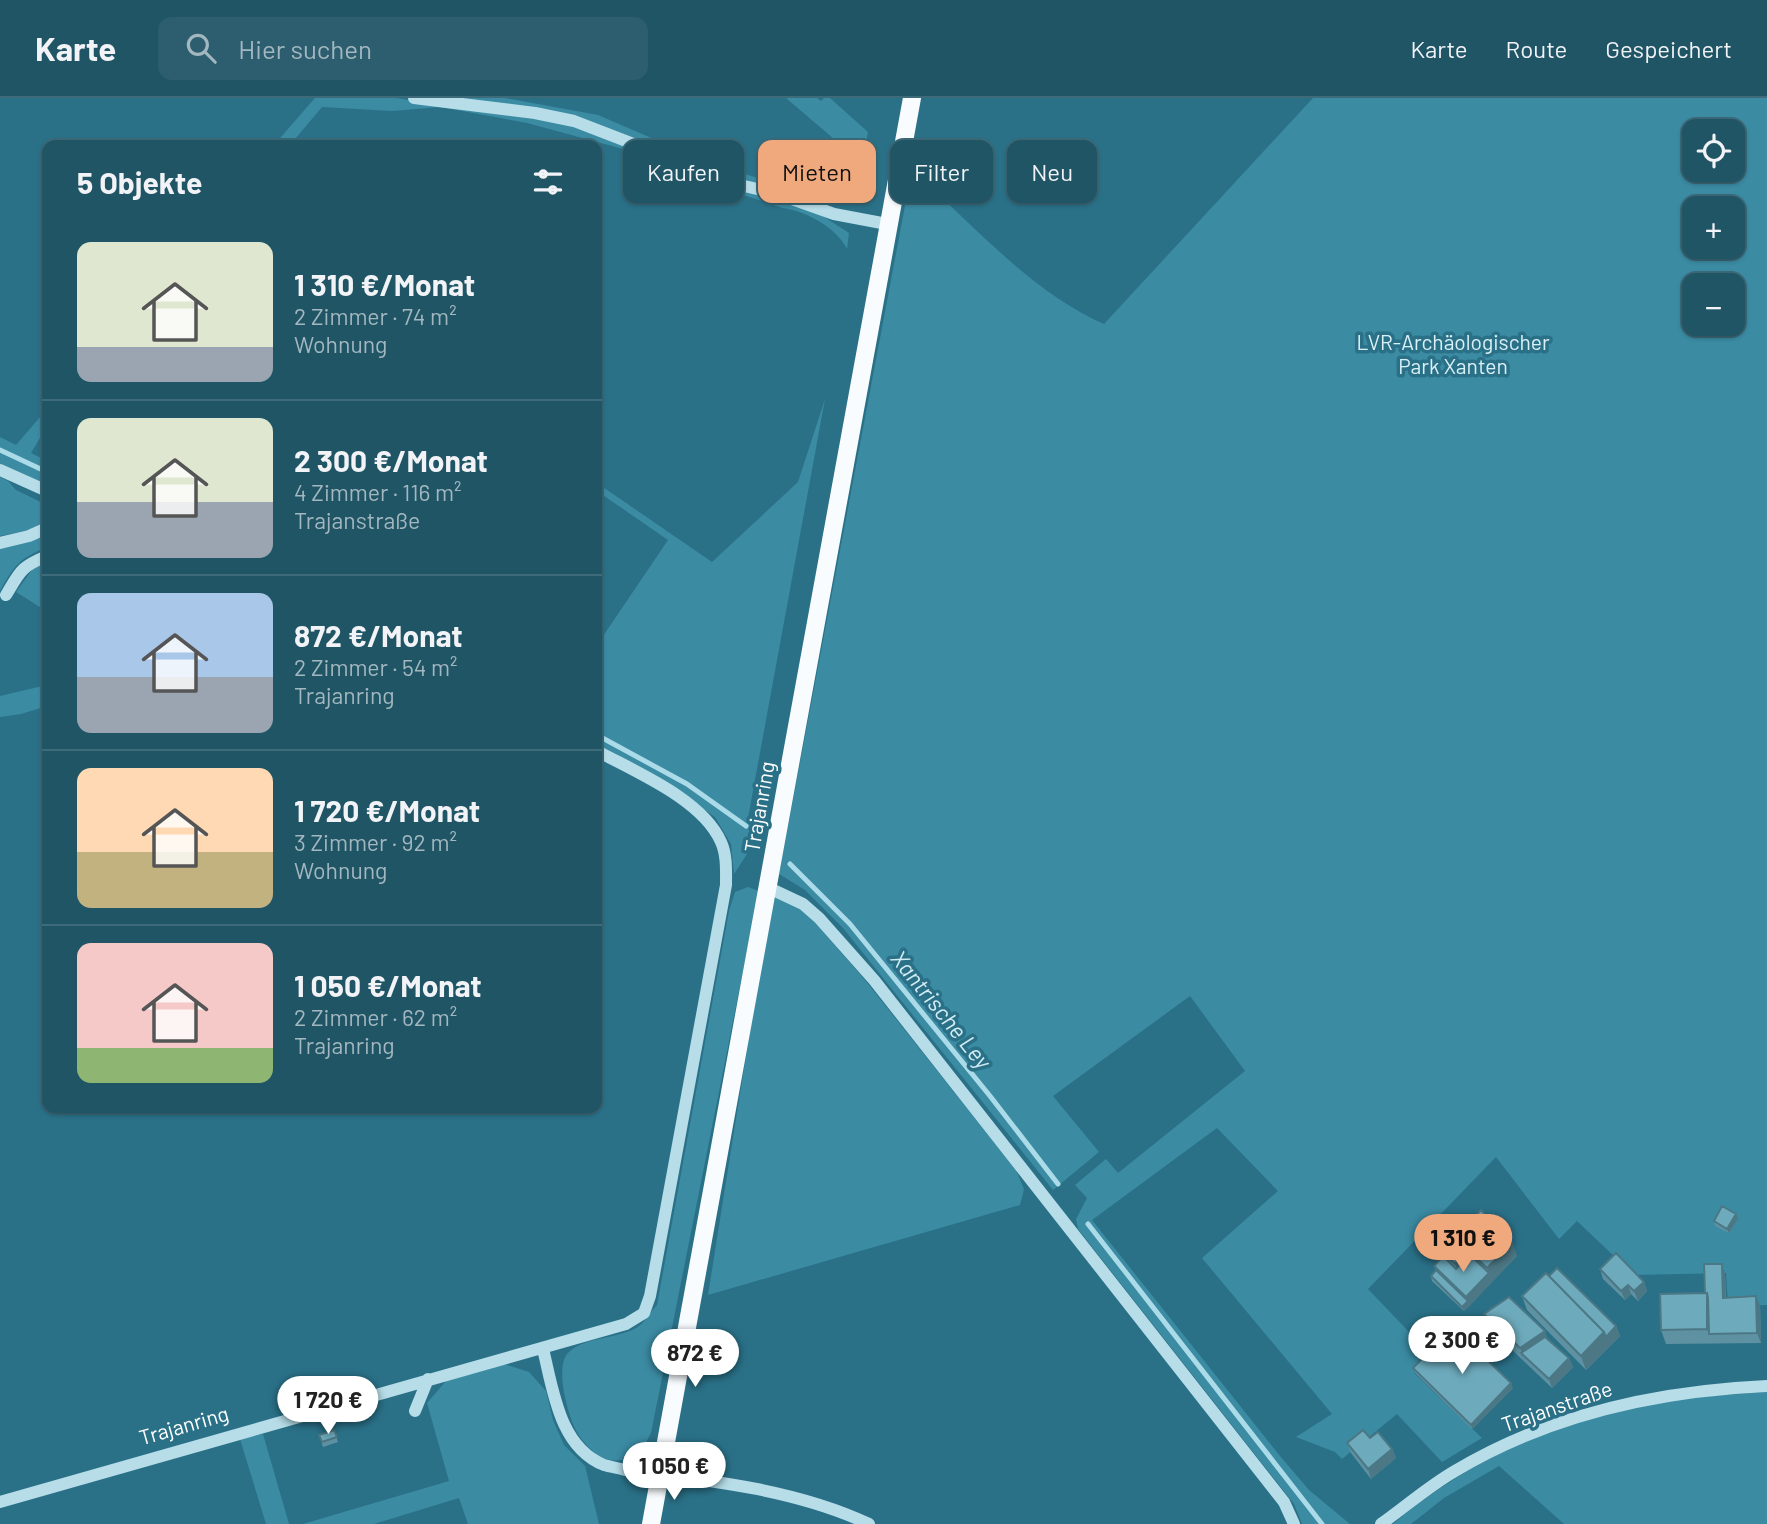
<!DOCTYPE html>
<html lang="de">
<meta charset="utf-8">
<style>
:root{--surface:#205566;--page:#2d5e6f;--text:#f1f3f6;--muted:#a2b7bf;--line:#3d6b7a;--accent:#efa97d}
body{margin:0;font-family:Barlow,sans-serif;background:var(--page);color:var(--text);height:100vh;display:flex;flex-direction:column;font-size:26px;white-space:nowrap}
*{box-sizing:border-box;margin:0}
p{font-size:23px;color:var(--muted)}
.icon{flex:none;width:38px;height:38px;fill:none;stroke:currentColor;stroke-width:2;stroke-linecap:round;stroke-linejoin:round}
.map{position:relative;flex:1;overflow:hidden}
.panel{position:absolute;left:42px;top:42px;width:560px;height:973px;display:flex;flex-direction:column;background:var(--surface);border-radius:14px;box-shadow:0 2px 5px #0004,0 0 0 2px var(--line)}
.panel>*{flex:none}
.banner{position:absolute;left:623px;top:42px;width:665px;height:63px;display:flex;gap:14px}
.fabs{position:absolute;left:1682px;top:21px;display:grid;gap:14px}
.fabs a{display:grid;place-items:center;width:63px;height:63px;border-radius:14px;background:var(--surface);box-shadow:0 2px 5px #0004,0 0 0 2px var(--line);font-size:35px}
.price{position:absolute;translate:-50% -60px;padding:0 16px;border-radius:24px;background:#fff;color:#222;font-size:23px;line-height:46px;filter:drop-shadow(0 2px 4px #0008)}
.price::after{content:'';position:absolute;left:50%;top:42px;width:21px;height:16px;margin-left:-10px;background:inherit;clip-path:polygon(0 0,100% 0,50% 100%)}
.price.selected{background:var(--accent);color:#111}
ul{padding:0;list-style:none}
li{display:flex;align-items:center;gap:21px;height:175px;padding:0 35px}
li+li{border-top:2px solid var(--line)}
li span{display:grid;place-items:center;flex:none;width:196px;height:140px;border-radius:14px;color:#555}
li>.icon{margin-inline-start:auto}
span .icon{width:84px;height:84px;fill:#fffc;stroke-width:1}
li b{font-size:30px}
h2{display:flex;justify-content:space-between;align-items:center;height:84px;padding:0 35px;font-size:30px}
.tag{padding:0 24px;border-radius:14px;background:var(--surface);box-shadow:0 2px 5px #0004,0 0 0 2px var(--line);font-size:24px;line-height:63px}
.tag.selected{background:var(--accent);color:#111}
header{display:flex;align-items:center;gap:42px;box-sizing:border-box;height:98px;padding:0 35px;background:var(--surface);border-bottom:2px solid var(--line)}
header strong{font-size:33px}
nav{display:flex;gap:38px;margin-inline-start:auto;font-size:24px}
.search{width:490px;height:63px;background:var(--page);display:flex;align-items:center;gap:18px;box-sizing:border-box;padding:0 24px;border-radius:14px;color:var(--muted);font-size:26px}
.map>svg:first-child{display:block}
.green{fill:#3b8ba3;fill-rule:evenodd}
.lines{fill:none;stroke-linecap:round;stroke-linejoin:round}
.stream{stroke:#abdbe8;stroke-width:5}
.minor{stroke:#b6dde8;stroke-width:12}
.major{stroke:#f8fcfe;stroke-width:18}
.wall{fill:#5e92a2}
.shaded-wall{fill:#4c7784}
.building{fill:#6daabc;stroke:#4c7784;stroke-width:2}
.labels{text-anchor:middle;stroke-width:7;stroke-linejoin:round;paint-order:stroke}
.park-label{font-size:21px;fill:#daf0f7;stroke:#2a7188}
.street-label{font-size:21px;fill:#fff;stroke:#2a7188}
.water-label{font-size:23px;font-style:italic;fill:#d4edf4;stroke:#2a7188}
</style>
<header>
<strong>Karte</strong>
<div class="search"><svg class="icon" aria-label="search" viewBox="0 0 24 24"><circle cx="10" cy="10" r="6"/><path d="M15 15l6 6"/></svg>Hier suchen</div>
<nav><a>Karte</a><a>Route</a><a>Gespeichert</a></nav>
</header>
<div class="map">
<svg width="1767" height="1426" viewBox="0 0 1767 1426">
<rect width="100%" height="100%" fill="#2a7188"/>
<path class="green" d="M315 0H396L571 26 818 115 849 135 847 151C837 130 806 113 783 110L700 83 638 55 527 25 440 9 392 13 322 9 290 47H274Z
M460 0H505L598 17 707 64 799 93 774 91 732 79 591 24Z
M786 0H817L821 3 824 0H830L868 34 862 65Z
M1313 0H1767V1207L1728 1208 1726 1175 1634 1177 1577 1123 1559 1141 1496 1059 1368 1191 1431 1257 1414 1275 1482 1340 1442 1364 1397 1316 1342 1361 1335 1354 1296 1339 1332 1316 1202 1160 1278 1093 1217 1030 1092 1122 1280 1358 1309 1392 1350 1426H1302L1294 1406 1078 1131 1076 1121 1087 1100 1075 1087 1106 1061 1118 1075 1245 973 1190 898 1053 998 1099 1054 1053 1092 843 830 805 792 779 776 911 76 924 83C980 134 1034 195 1104 226ZM1694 33H1732V72H1694ZM1694 110H1732V149H1694ZM1694 187H1732V226H1694Z
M825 301 748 720 758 728 751 750 734 776 731 746 715 719 646 673 597 647V547L668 442 597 393V385L712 464 798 384Z
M47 311V328L31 355 47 363V387L0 366V339L16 347Z
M0 379 8 383 16 392 47 407V428L0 438Z
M47 438V449C19 461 15 466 0 493V449Z
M47 464V530L43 511 16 494 34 469Z
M47 587V608L21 616 0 619V598Z
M748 789 759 793 651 1335 644 1348 633 1354 630 1361C621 1362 612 1364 603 1360 592 1355 578 1339 574 1328 567 1312 555 1269 568 1255 584 1238 622 1241 639 1228 646 1223 651 1213 657 1207L729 813 735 794Z
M775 799 794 806 811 820 865 882 1016 1072 1024 1091 1020 1107 708 1197 760 870Z
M504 1266 529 1274 546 1293 553 1322 564 1347 585 1368 599 1426H468L459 1400 374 1426H303L449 1383 427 1305 446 1283Z
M1767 1294V1426H1564L1499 1368 1444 1400 1411 1426H1393C1463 1367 1550 1324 1640 1307 1681 1299 1725 1297 1767 1294Z
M263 1336 289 1426H266L240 1341Z"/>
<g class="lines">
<path class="stream" d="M0 352 47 374
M597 637 687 686 746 728
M790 766 850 826 990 998 1058 1086
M1088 1126 1322 1426"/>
<path class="minor" d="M414 0 535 15 574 23 740 87 778 96 834 116 887 126
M0 372 47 393
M0 445 29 438 47 430
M6 497C20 474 20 469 47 458
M769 790 803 806 819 820 874 882 1284 1404 1294 1426
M543 1251C553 1291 559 1349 604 1367 611 1369 618 1370 625 1372 706 1382 795 1391 869 1426
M415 1313 428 1281
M0 1404 626 1226 644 1215 650 1198 726 787C726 773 727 757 721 744 703 702 636 674 597 653
M1381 1426C1405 1409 1429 1388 1455 1373 1550 1316 1657 1293 1767 1288"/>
<path class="major" d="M651 1426 912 0"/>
</g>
<path class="wall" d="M1481 1112 1517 1158 1464 1213 1432 1183 1431 1178 1436 1172 1434 1168 1443 1158 1441 1153Z
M1738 1121 1729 1135 1715 1128 1714 1123Z
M1600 1171 1644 1184 1647 1193 1638 1203 1631 1196 1625 1202 1603 1181Z
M1725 1176 1726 1199 1760 1207 1761 1245 1666 1246 1661 1232 1705 1195Z
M1549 1178 1616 1228 1620 1238 1586 1272 1527 1212 1522 1198Z
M1484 1216 1548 1242 1569 1260 1573 1269 1552 1290 1489 1230Z
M1413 1270 1513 1290 1472 1331 1415 1275Z
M334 1332 338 1344 323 1349 319 1337Z
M1370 1340 1392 1351 1396 1360 1371 1381 1351 1355 1347 1345Z"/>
<path class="shaded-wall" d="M1736 1116 1738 1121 1729 1135 1727 1131Z
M1512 1144 1517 1158 1492 1184 1487 1170Z
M1468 1152 1473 1166 1460 1180 1455 1166Z
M1722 1166 1725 1176 1726 1209 1723 1200Z
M1489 1175 1492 1184 1470 1208 1466 1199Z
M1644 1184 1647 1193 1638 1203 1634 1193Z
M1628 1187 1631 1196 1625 1202 1621 1193Z
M1707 1195 1712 1209 1709 1236 1707 1231Z
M1756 1198 1760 1207 1761 1245 1757 1235Z
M1468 1203 1470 1208 1464 1213 1462 1209Z
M1616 1228 1620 1238 1586 1272 1581 1258 1604 1234Z
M1545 1233 1550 1247 1521 1255 1525 1264 1520 1250Z
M1569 1260 1573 1269 1552 1290 1549 1281Z
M1511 1285 1513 1290 1472 1331 1471 1327Z
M1392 1351 1396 1360 1371 1381 1368 1371Z"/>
<path class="building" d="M1722 1108 1736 1116 1727 1131 1714 1123Z
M1481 1112 1512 1144 1487 1170 1468 1152 1455 1166 1441 1153Z
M1616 1155 1644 1184 1634 1193 1628 1187 1621 1193 1600 1171Z
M1469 1156 1489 1175 1466 1199 1434 1168 1443 1158 1456 1171Z
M1704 1166H1722L1723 1200 1756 1198 1757 1235 1709 1236 1708 1200 1707 1195H1705Z
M1557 1170 1616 1228 1606 1239 1604 1234 1549 1178Z
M1436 1172 1468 1203 1462 1209 1431 1178Z
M1546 1175 1604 1234 1581 1258 1522 1198Z
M1707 1195V1231L1661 1232 1660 1196Z
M1509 1199 1545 1233 1520 1250 1484 1216Z
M1453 1229 1511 1285 1471 1327 1413 1270Z
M1545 1239 1569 1260 1549 1281 1521 1255Z
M334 1332 337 1339 322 1344 319 1337Z
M1363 1332 1370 1340 1378 1334 1392 1351 1368 1371 1347 1345Z"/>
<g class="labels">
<g class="park-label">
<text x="1453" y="252">LVR-Archäologischer<tspan x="1453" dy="24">Park Xanten</tspan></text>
</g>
<g class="street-label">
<text transform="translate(760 709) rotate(-80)" y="7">Trajanring</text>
<text transform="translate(1557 1309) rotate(-19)" y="7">Trajanstraße</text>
<text transform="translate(184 1328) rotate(-16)" y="7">Trajanring</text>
</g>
<g class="water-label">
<text transform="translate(941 912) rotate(51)" y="8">Xantrische Ley</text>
</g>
</g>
</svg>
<div class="fabs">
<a><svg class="icon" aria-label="locate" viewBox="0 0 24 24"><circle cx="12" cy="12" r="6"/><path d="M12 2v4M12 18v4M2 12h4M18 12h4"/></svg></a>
<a>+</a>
<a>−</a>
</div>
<b class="price selected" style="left:1463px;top:1176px">1 310 €</b>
<b class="price" style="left:1462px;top:1278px">2 300 €</b>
<b class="price" style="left:695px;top:1291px">872 €</b>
<b class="price" style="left:328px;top:1338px">1 720 €</b>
<b class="price" style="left:674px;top:1404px">1 050 €</b>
<div class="banner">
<a class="tag">Kaufen</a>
<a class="tag selected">Mieten</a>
<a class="tag">Filter</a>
<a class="tag">Neu</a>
</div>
<section class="panel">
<h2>5 Objekte<svg class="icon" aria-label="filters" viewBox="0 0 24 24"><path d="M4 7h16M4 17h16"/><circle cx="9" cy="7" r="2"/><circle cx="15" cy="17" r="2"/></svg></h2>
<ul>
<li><span style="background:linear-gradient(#dfe7d0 75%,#9aa5b1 0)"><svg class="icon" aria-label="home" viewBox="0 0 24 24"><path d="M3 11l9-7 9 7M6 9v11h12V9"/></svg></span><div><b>1 310 €/Monat</b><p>2 Zimmer · 74 m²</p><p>Wohnung</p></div></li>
<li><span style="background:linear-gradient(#dfe7d0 60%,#9aa5b1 0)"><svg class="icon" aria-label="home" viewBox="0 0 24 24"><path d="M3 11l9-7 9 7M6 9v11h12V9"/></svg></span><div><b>2 300 €/Monat</b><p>4 Zimmer · 116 m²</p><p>Trajanstraße</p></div></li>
<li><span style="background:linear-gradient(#a9c7e8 60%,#9aa5b1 0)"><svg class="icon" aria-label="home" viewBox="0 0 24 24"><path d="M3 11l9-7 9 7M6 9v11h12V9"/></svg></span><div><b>872 €/Monat</b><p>2 Zimmer · 54 m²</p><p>Trajanring</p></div></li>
<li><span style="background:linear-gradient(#ffd9b3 60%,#c2b280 0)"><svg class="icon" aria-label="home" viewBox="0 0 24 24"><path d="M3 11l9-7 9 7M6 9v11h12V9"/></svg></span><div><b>1 720 €/Monat</b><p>3 Zimmer · 92 m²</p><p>Wohnung</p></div></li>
<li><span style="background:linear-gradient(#f6c9c9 75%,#8fb573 0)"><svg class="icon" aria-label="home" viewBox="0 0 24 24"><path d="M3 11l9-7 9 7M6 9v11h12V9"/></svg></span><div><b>1 050 €/Monat</b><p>2 Zimmer · 62 m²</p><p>Trajanring</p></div></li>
</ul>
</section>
</div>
